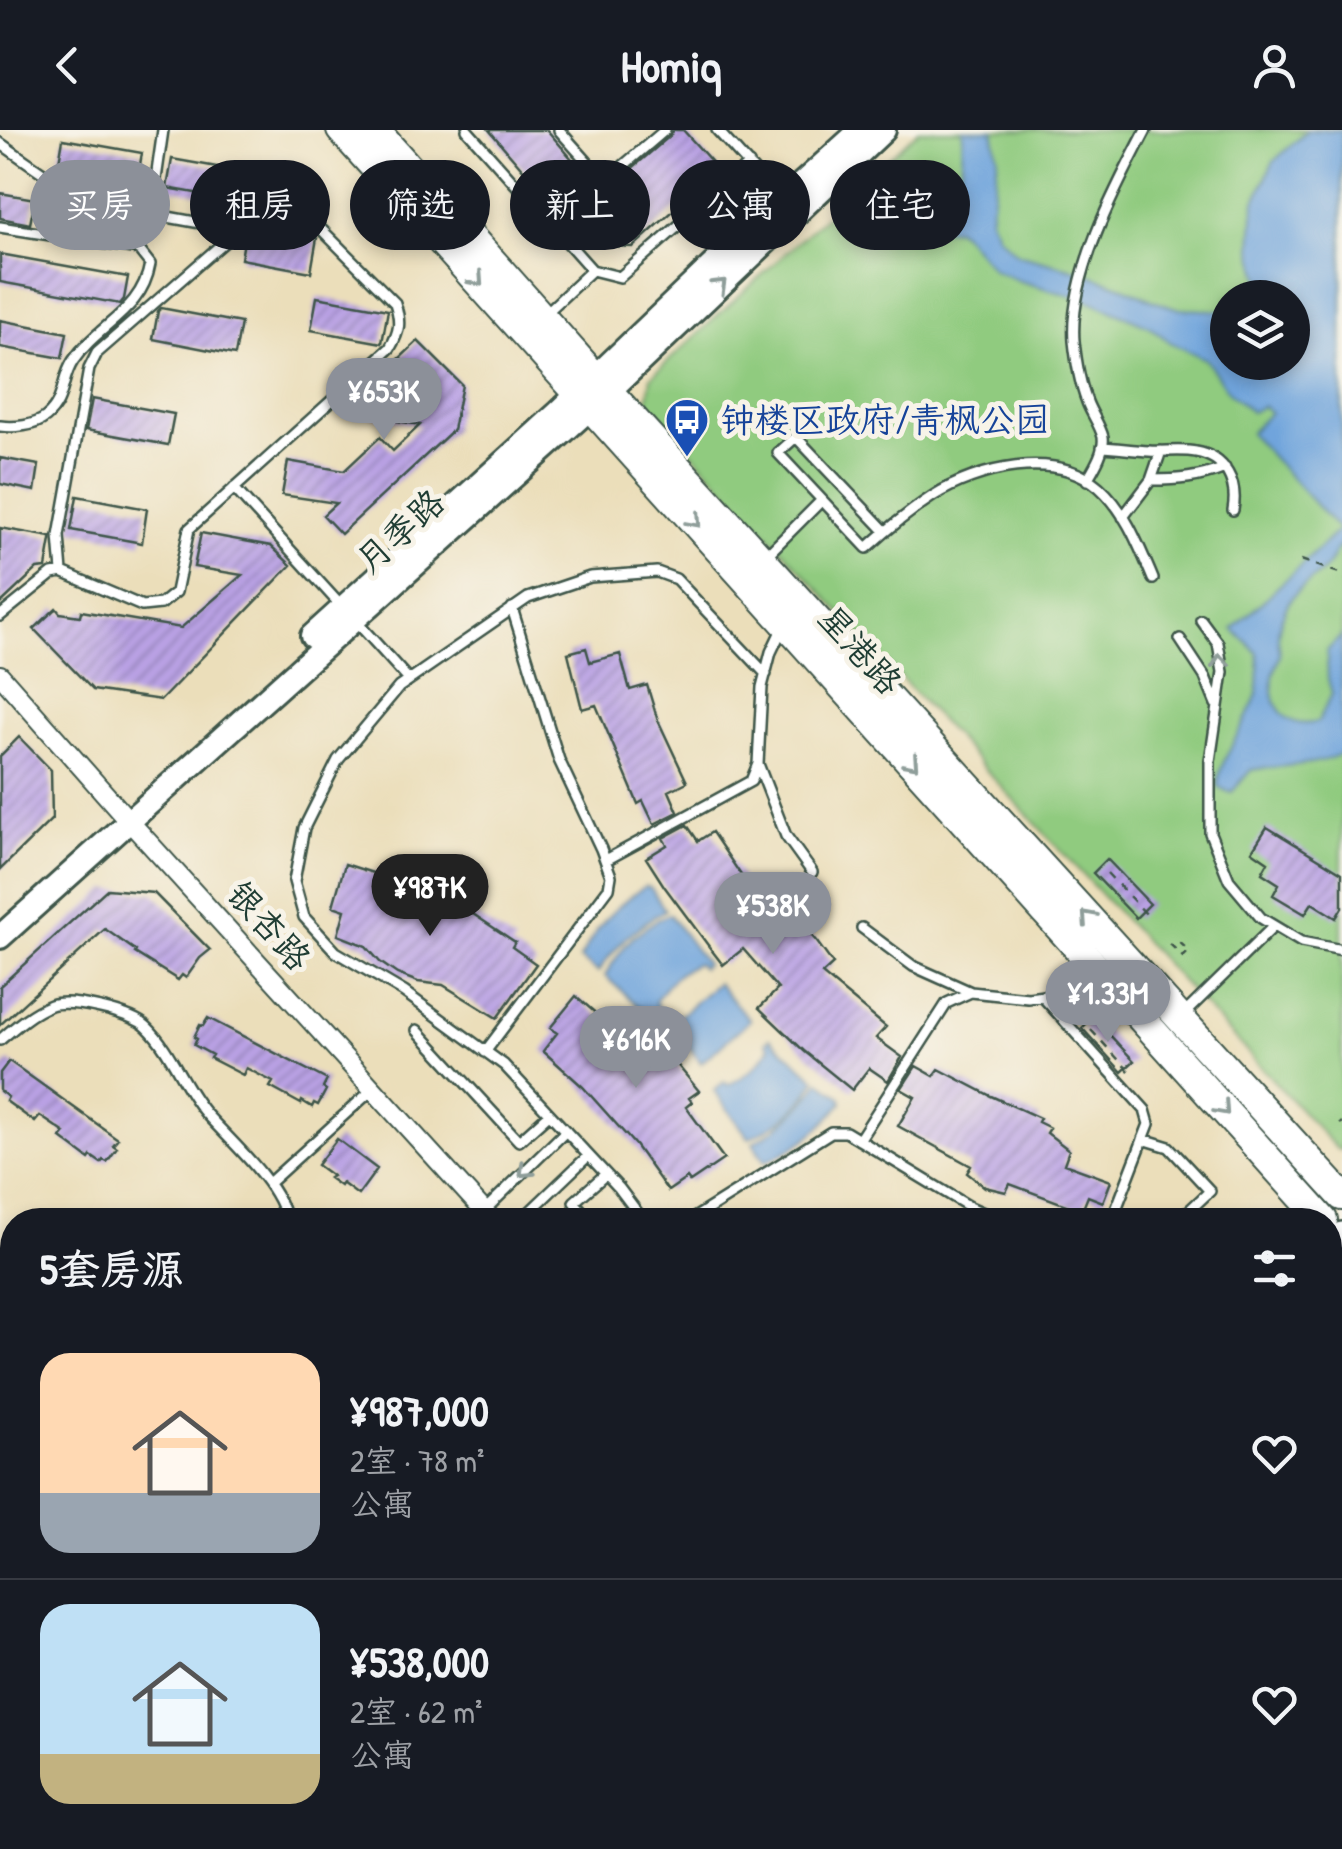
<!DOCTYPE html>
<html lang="zh">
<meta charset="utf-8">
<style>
:root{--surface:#171b24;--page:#20242c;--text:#f1f3f6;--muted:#9ea1a6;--line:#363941;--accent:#8c9099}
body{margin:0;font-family:"Patrick Hand","LXGW WenKai TC",sans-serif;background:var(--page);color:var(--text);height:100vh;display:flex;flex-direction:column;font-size:38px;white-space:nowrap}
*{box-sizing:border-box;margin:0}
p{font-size:32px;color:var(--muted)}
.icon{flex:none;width:55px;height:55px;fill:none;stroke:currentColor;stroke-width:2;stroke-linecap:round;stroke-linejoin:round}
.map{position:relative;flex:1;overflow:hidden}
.sheet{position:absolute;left:0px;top:1078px;width:1342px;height:642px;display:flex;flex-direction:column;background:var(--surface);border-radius:40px 40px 0 0;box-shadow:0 5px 15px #0003}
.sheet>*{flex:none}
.hud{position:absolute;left:30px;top:30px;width:1282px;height:90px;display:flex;gap:20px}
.buttons{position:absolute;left:1210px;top:150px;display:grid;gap:20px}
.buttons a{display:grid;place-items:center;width:100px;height:100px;border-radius:50%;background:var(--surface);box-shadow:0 5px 15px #0003;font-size:50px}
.price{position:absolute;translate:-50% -85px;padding:0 22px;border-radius:35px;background:var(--accent);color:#fff;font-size:32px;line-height:65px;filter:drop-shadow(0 2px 5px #0008)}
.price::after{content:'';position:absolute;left:50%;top:60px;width:30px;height:22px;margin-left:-15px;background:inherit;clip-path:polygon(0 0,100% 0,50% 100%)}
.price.current{background:#222;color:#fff}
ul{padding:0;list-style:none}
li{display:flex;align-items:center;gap:30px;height:250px;padding:0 40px}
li+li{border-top:2px solid var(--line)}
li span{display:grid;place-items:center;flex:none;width:280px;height:200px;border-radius:30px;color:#555}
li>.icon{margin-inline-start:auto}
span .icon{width:120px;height:120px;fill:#fffc;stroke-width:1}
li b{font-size:42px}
h2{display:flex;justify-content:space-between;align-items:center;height:120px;padding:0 40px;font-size:42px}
.tag{padding:0 35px;border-radius:45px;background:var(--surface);box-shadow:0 5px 15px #0003;font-size:35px;line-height:90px}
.tag.current{background:var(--accent);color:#fff}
header{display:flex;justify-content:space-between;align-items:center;height:130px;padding:0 40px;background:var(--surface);font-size:45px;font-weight:700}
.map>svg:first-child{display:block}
.park{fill:#90cb7f;stroke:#58845a;stroke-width:2.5;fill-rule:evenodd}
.water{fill:#6fa4dc;stroke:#477088;stroke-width:2.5}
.building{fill:url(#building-hatch)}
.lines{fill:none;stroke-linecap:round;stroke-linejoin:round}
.service-casing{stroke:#3e5548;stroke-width:14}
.minor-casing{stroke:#3e5548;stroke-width:22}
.tertiary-casing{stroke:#3e5548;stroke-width:28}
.secondary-casing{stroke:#3e5548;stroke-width:30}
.primary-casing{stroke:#3e5548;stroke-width:32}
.path{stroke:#3e5548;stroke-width:2.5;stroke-dasharray:8 8;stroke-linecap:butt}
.service{stroke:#fff;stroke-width:9}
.minor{stroke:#fff;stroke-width:18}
.tertiary{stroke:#fff;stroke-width:22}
.secondary{stroke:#fff;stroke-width:25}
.primary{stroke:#fff;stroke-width:28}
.oneway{stroke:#8f9e9a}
.labels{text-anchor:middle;stroke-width:10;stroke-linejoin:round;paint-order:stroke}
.transit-label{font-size:35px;fill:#164399;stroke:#f7f3e8;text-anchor:start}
.street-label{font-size:35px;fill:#1f3d34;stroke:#f7f3e8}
</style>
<header><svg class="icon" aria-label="back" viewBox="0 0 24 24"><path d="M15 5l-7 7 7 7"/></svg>Homiq<svg class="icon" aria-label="person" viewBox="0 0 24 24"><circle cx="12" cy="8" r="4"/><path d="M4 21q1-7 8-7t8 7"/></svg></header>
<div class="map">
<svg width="1342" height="1719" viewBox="0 0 1342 1719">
<defs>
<pattern id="building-hatch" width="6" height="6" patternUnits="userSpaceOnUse" patternTransform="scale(2.5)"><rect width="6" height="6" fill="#b9a1e4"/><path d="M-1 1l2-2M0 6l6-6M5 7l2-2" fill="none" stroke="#9684ba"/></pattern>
</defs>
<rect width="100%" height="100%" fill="#f7f3e8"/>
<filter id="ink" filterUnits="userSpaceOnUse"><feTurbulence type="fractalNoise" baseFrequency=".01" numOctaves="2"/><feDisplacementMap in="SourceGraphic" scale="20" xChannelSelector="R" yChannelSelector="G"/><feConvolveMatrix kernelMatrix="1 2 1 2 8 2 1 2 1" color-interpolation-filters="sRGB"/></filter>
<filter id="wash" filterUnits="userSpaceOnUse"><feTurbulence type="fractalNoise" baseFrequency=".0048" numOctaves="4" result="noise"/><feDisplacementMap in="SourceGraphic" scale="40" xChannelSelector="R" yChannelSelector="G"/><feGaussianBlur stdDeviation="2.25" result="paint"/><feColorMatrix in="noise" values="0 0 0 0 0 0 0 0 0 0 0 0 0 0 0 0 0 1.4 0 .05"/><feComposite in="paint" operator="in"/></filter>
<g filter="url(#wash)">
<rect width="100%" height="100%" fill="#ebdeba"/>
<path class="park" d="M919 0H1342V1020L1337 1019 647 274 651 247ZM1228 168H1292V232H1228Z"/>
<path class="water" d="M963 0H993L998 27 990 89 998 106 1017 124 1070 138 1126 158 1156 172 1180 179 1227 181 1228 232H1292V168L1260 167 1261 151 1252 117 1255 71 1274 31 1308 0H1342V418H1337C1325 451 1305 447 1290 470 1284 480 1278 496 1278 508 1278 513 1280 518 1280 524 1279 532 1274 539 1273 547 1270 577 1286 600 1318 592L1332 564 1328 549 1327 521 1342 505V623C1314 638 1281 634 1251 640L1231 663 1218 657C1216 633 1250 590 1257 563 1260 551 1258 536 1258 523L1233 499 1339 400 1250 303 1270 282 1263 276 1251 282 1229 263 1207 230 1170 212 1149 196 1090 171 1020 151 994 140 964 105 955 98 941 99 931 88 955 65 962 34Z
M645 756 651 758 665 780C636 796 617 814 598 842L580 829C599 793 612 779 645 756Z
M669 784 706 834 702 838 697 833C677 842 667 853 655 872L658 876 648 885 605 846C623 814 636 800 669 784Z
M717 853 750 890 701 933 686 913 668 896Z
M770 908 816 949C798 981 782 993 749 1008L714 961 724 952 728 955C748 945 759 936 770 917L766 912Z
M820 951 841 967 842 973C816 1004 801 1016 765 1032L753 1013C782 996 802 979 820 951Z"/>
<g id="blocks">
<path class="building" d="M489 0H547L602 64 670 6 674 0H683L719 40 633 117 588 115Z
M63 9 142 23 137 52 58 38Z
M172 29 251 43 246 72 167 58Z
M0 63 35 69 30 94 0 88Z
M254 97 317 108 311 142 241 129 245 105Z
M0 124 128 147 124 169 120 174 0 152Z
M317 167 388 180 382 213 311 200Z
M161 178 241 193 235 225 153 209 158 181Z
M0 190 67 203 62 228 0 217Z
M418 211 462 255 453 300 341 404 323 385 336 373 282 365 288 331 344 341 380 307 393 321 420 295 365 285 370 259 377 252 432 262 399 229Z
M92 269 174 284 168 315 86 300Z
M0 328 39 335 35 361 0 354Z
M77 366 147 379 142 413 71 400Z
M0 398 51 407V410L46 438 37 439 0 474Z
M201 403 271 416 291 435 161 570 93 560 34 499 56 478 60 483 80 486 81 481 181 498 242 445 194 437Z
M586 518 590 532 620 524 630 560 647 555 657 588 687 652 669 661 678 682 654 694 643 671 638 674 596 575 582 579 568 523Z
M19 607 51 640 52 689 0 740V626Z
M687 695 698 711 712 702 761 775 773 765 793 784 817 812 833 834 822 844 886 897 876 908 902 927 888 951 869 938 852 960 804 921 759 878 778 859 743 819 723 835 713 822 664 756 646 728 667 715 663 708Z
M1267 697 1342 743V778L1336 788 1312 773 1305 784 1273 765 1279 754 1262 743 1268 732 1252 721Z
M1107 729 1150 774 1136 788 1093 743Z
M345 734 376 744 379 740 423 758 470 782 515 812 512 817 536 834 497 888 443 855 418 852 397 844 380 832 366 816 338 805 345 780 333 776Z
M107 759 154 763 210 820 200 828 186 848 182 845 178 850 135 823 136 821 105 799 0 895V856Z
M576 866 624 908 629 901 632 904 642 895 660 914 699 961 689 968 692 972 686 977 724 1029 690 1052 687 1048 668 1061 635 1015 583 957 543 921 557 903 550 898Z
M1093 887 1134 931 1122 942 1082 898Z
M208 888 327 950 323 958 326 960 318 975 314 973 312 977 302 971 301 974 270 957 273 952 246 938 243 945 210 928 212 925 194 915 197 909 194 907 200 895 203 896Z
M9 931 118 1009 113 1015 117 1018 107 1032 103 1030 101 1033 91 1026 89 1029 61 1008 65 1003 40 986 35 992 6 971 8 967 0 961V943Z
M916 936 934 946 939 939 991 966 1040 988 1038 992 1050 998 1047 1003 1069 1020 1064 1034 1111 1051 1103 1072 1088 1066 1082 1081 1010 1054 1006 1062 985 1057 967 1043 971 1036 898 996 915 967 901 959Z
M337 1009 377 1039 358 1065 342 1053 340 1056 329 1048 332 1046 317 1035Z
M1330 1276 1342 1277V1343L1330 1341Z
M814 1708H946L930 1719H814Z
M1151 1708H1284L1283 1719H1182L1150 1716Z"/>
</g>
</g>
<g filter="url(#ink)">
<use href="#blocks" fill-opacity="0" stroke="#3e5548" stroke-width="2.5"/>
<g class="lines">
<defs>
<path id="service" d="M467 0 592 140 620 147 749 34
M559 0 599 45 610 47 665 0
M717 0 782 71
M0 13 121 97 150 134C142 182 98 194 73 231 60 251 66 270 46 287 35 296 14 298 0 296
M151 84 217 96
M0 97 139 119
M127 105 151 84 163 0
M543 186 592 140
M1102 317C1118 318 1133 320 1149 321 1164 322 1181 319 1196 322 1226 327 1238 353 1233 380
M1087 350C1094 338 1105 321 1103 307 1100 295 1091 283 1087 272 1080 254 1076 230 1074 211 1069 145 1116 57 1146 0
M1151 350C1178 350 1200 348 1225 338
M234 358 343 478
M1123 387 1151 350 1161 321
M885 401 796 307 778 323 867 418C888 399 910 381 933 366 977 338 1055 319 1099 357 1126 381 1139 416 1153 449
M764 428 822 370
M0 486 52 444 62 442 142 476 161 474 176 462 189 399 390 218C400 201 401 192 395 173L294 72 282 70 268 74 97 223 89 239 59 406 62 442
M354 489 409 550
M1201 490 1218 513 1223 542 1210 631V703L1229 750 1261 788 1301 812 1342 820
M782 499 771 522 762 557 758 634 786 706 812 742
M1180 509 1205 547 1216 574
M606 730 751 651 758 634
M862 798 913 836 971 862 1028 868 1068 863 1102 848
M1042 866 1145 980 1149 994 1112 1090
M1182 886 1274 796
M417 900 519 1011 549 984
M0 910C15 897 32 882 51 875 70 868 133 883 147 897 172 921 184 960 208 986 231 1011 283 1058 285 1090
M485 922 609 758 611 746 601 719 559 630 512 478
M1143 1009 1169 1017 1210 1061 1179 1090
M859 1010 947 873 971 862
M269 1053 373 959
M484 1081 566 1001
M521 1090 588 1026
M590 1090 574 1072 606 1044
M643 1090 619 1058 504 935 404 862 336 822 304 787 294 751 304 698 338 630 399 557 528 468 590 447 657 442 676 449 766 544
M691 1090 831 1002H846L970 1077 999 1090
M0 1400H12
M1330 1401 1342 1402
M1330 1426 1342 1427
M1330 1487 1342 1488
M1330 1555 1342 1556
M1330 1620 1342 1621
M283 1708 292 1719
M465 1708 476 1719
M409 1719 421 1708"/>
<path id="minor" d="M0 545 129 691 492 1090
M1038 1708 1047 1719"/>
<path id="tertiary" d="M312 506 559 282 722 126 861 0
M0 807 608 262 884 0
M0 1673 12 1690
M0 1696 18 1719"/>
<path id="secondary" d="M1330 1115 1342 1105
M623 1719 636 1708
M648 1719 661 1708"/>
<path id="primary" d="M341 0 1323 1090
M375 0 596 248 1342 1066"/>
</defs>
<use href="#service" class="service-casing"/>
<use href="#minor" class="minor-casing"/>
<use href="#tertiary" class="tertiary-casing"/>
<use href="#secondary" class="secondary-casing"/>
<use href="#primary" class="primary-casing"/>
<path class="path" d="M1301 430 1342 444
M1107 743 1149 787
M1170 814 1183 827 1189 821 1175 808
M1091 900 1130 942
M1340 994 1342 992"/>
<use href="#service" class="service"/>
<use href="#minor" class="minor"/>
<use href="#tertiary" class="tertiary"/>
<use href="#secondary" class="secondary"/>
<use href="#primary" class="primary"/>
</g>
<defs><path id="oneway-chevron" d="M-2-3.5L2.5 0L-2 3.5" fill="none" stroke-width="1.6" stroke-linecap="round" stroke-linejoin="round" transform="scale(2.5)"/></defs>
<g class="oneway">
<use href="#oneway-chevron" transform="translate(477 150) rotate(48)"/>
<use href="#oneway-chevron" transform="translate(720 155) rotate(-44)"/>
<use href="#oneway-chevron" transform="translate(695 391) rotate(48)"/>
<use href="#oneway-chevron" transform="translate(1220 531) rotate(-97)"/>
<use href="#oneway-chevron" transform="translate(912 633) rotate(48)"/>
<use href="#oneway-chevron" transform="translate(1088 787) rotate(-132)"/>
<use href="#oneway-chevron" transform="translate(1223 979) rotate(48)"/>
<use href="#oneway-chevron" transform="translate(525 1041) rotate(136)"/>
</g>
</g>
<defs>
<symbol id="bus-pin" viewBox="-11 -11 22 30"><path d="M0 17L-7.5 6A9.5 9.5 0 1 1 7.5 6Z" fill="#1a4fb4" stroke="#f7f3e8"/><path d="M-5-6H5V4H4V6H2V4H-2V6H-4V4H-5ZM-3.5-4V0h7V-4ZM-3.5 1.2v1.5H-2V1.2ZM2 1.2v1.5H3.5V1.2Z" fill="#fff"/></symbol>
</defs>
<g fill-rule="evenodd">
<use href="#bus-pin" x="662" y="265" width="50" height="68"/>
</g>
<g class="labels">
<g class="transit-label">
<text x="720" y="302">钟楼区政府/青枫公园</text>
</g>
<g class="street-label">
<text transform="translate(400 401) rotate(-42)" y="12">月季路</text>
<text transform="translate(860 520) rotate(48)" y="12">星港路</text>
<text transform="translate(269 796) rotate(48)" y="12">银杏路</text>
</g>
</g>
</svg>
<div class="buttons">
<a><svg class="icon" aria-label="layers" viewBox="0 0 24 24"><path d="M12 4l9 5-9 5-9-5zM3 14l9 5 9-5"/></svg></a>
</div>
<b class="price" style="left:384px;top:313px">¥653K</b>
<b class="price current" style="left:430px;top:809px">¥987K</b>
<b class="price" style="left:773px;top:827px">¥538K</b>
<b class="price" style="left:1108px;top:915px">¥1.33M</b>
<b class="price" style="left:636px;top:961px">¥616K</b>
<div class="hud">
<a class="tag current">买房</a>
<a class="tag">租房</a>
<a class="tag">筛选</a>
<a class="tag">新上</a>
<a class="tag">公寓</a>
<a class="tag">住宅</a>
</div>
<section class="sheet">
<h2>5套房源<svg class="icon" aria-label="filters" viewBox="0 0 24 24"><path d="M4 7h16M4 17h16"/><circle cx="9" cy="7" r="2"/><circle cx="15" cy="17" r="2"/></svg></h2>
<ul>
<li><span style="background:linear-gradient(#ffd9b3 70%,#9aa5b1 0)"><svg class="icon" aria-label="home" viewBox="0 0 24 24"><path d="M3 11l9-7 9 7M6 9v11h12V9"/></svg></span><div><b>¥987,000</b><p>2室 · 78 m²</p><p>公寓</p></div><svg class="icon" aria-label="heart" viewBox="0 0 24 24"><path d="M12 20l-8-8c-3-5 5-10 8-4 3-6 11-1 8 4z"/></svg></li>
<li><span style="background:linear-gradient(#bfe0f5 75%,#c2b280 0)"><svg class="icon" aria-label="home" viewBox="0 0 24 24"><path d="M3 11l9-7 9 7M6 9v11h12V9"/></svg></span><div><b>¥538,000</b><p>2室 · 62 m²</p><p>公寓</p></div><svg class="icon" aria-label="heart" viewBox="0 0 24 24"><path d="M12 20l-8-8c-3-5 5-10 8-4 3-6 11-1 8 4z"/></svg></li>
</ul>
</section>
</div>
